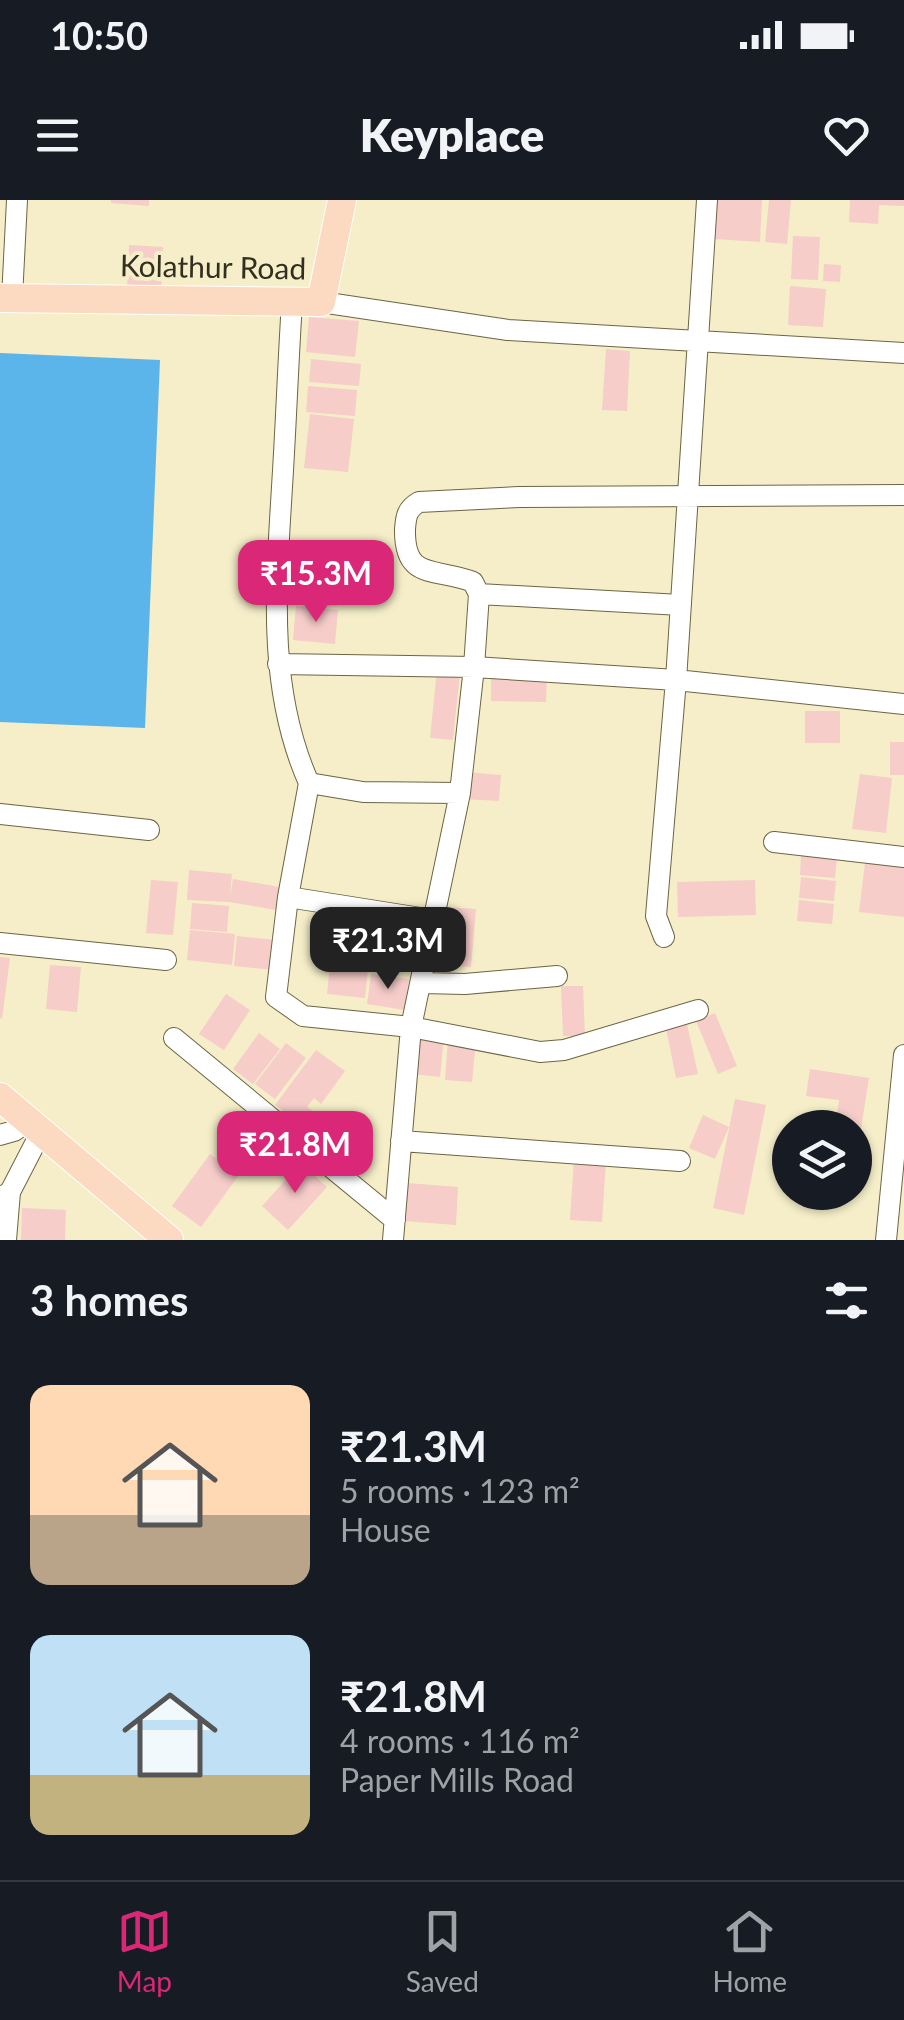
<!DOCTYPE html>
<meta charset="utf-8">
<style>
:root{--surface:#171b24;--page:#20242c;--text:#f1f3f6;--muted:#9ea1a6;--line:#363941;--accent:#db2777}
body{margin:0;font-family:Lato,sans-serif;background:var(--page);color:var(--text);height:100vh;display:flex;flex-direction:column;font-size:38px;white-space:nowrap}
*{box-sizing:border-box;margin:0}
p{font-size:32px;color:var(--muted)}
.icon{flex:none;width:55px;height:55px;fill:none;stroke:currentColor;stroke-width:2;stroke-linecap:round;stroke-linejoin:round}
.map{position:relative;height:1040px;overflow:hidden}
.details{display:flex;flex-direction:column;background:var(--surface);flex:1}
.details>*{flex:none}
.buttons{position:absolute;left:772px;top:910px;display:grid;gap:20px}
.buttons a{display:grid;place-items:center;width:100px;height:100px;border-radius:50%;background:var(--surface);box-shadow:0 2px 8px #0004;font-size:50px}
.price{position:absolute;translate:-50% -85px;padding:0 22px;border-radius:20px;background:var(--accent);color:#fff;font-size:32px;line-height:65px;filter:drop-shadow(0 2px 5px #0008)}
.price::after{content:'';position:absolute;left:50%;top:60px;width:30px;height:22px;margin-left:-15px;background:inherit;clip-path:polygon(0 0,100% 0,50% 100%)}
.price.selected{background:#222;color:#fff}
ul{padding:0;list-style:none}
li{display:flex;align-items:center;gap:30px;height:250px;padding:0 30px}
li span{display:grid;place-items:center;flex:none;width:280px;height:200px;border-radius:20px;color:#555}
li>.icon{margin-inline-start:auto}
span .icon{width:120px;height:120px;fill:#fffc;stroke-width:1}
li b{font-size:42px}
h2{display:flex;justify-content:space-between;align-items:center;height:120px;padding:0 30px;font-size:42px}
.status{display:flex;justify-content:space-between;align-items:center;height:70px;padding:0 50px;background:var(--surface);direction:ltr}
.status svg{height:28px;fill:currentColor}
header{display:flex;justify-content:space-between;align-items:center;height:130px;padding:0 30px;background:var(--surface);font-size:45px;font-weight:800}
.tab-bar{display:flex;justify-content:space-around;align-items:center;height:140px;border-top:2px solid var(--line);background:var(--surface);font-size:28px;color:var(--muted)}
.tab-bar a{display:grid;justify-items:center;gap:5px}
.tab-bar .selected{color:var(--accent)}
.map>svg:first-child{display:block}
.water{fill:#5bb5eb}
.building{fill:#f6cdc9}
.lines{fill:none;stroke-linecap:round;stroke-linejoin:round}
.minor-casing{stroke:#6b6544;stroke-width:22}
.major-casing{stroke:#fff;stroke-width:30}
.minor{stroke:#fff;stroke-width:20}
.major{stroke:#fcd9c1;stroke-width:28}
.labels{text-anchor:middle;stroke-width:8;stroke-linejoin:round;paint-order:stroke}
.street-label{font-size:30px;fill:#322f21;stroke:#f5eec9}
</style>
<div class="status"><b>10:50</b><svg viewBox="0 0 49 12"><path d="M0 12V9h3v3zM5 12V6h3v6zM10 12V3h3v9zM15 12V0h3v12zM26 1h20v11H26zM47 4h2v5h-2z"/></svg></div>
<header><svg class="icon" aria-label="menu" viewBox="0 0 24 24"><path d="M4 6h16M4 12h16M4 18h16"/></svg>Keyplace<svg class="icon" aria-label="heart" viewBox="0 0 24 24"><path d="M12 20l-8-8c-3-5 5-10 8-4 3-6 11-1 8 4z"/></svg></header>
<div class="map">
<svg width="904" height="1040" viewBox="0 0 904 1040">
<rect width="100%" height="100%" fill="#f5eec9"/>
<path class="water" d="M0 153 160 160 145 528 0 522Z"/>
<path class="building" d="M111 0H149V6L111 3Z
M717 0H762L760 42 715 39Z
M769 0H791L787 44 765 42Z
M850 0H904V6L879 5 878 24 849 22Z
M793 36 820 37 818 80 791 79Z
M129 45 163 47 161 91 127 89Z
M824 64 841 65 840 82 823 81Z
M790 86 826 89 823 127 788 125Z
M309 117 359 121 355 157 306 152Z
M606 149 630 151 627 211 602 210Z
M311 159 361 164 359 186 309 182Z
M308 186 357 190 355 216 306 212Z
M310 214 354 219 348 272 304 268Z
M292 371 340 375 337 406 289 401Z
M296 406 338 410 335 444 293 440Z
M437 470 460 472 453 540 430 538Z
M491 475 547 476 546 502 491 501Z
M805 511H840V543H805Z
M890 542H904V575H890Z
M465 572 501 575 499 601 463 599Z
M860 574 892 578 886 633 852 629Z
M801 654 837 658 835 678 800 675Z
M865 663 904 667V717L859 712Z
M189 670 232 674 230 696 233 679 286 688 282 711 229 702 187 700Z
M801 677 836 681 834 701 799 698Z
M151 680 178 682 173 735 146 733Z
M755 680 756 715 678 717 677 682Z
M799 700 834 704 832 724 797 721Z
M192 703 229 706 227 732 190 729Z
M445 707 476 709 471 767 440 765Z
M336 711 376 715 371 754 332 750Z
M190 730 235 734 232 765 187 760Z
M237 736 277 740 274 770 234 766Z
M331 755 369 759 365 798 327 794Z
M0 757 10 758 2 819 0 818Z
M50 765 81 767 77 812 46 809Z
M371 774 409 779 405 810 367 804Z
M561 786H583L585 836H563Z
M226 794 250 810 224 850 199 834Z
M715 813 737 866 718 874 696 821Z
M687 824 698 874 676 878 666 828Z
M259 833 280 849 253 884 233 869Z
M417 834 444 837 440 877 413 874Z
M448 839 476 841 472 882 445 880Z
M286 843 306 858 275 899 255 884Z
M316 850 345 871 321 904 314 898 307 907 318 915 309 929 275 905Z
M810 869 869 878 857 954 855 928H835L839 900 806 896Z
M735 899 766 905 744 1015 713 1008Z
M703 915 729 927 715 959 689 948Z
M210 954 239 975 201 1027 172 1006Z
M574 958 606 960 602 1022 570 1020Z
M301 963 327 987 288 1030 262 1006Z
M407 983 458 987 456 1025 404 1021Z
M22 1008 66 1010 65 1040H21Z"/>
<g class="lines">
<defs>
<path id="minor" d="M12 98 17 0
M292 102C288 164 286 225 282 287 276 387 267 489 309 583L363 592 460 593 474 467 676 480 707 0
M321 102 508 130 904 153
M479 394 681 405
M278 464 474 467 479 394 473 382C436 367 404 382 405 329 406 316 407 309 419 302L519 297 904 295
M0 614 149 630
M774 642 904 657
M288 697 309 583
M433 720 288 697 276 797 303 816 411 827 540 852 564 850 698 810
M664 737 656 716 676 480 904 504
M0 743 166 760
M422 783 465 784 557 776
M174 838 395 1020
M0 935 14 931 28 921
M401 941 680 961
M0 998 10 992 41 932
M6 1040 10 992
M393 1040 411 827 460 593
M886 1040 904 855"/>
<path id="major" d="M0 98 321 102 342 0
M0 897 169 1040"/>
</defs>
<use href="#minor" class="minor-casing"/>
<use href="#major" class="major-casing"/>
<use href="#minor" class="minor"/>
<use href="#major" class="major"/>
</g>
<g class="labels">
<g class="street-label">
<text transform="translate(213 68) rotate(1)" y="10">Kolathur Road</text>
</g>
</g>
</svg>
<div class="buttons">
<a><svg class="icon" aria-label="layers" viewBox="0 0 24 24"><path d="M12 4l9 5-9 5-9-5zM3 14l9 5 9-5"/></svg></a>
</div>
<b class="price" style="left:316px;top:425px">₹15.3M</b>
<b class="price selected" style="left:388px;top:792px">₹21.3M</b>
<b class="price" style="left:295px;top:996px">₹21.8M</b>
</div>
<section class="details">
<h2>3 homes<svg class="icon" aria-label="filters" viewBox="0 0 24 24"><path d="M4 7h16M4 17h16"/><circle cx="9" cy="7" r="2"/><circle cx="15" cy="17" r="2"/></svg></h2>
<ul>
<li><span style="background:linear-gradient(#ffd9b3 65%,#b9a48a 0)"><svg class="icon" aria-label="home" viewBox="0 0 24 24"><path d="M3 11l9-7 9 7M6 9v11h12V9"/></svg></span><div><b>₹21.3M</b><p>5 rooms · 123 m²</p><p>House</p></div></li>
<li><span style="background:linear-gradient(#bfe0f5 70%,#c2b280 0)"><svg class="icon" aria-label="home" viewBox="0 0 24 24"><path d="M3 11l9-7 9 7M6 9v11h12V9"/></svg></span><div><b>₹21.8M</b><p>4 rooms · 116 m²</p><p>Paper Mills Road</p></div></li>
</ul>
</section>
<nav class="tab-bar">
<a class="selected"><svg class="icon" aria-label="map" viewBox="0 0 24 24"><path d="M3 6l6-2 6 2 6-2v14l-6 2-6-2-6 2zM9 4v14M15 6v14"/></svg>Map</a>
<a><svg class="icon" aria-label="saved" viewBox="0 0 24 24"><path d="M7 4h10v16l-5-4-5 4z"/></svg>Saved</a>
<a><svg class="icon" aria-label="home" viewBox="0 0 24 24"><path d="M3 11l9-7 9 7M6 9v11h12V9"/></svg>Home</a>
</nav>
